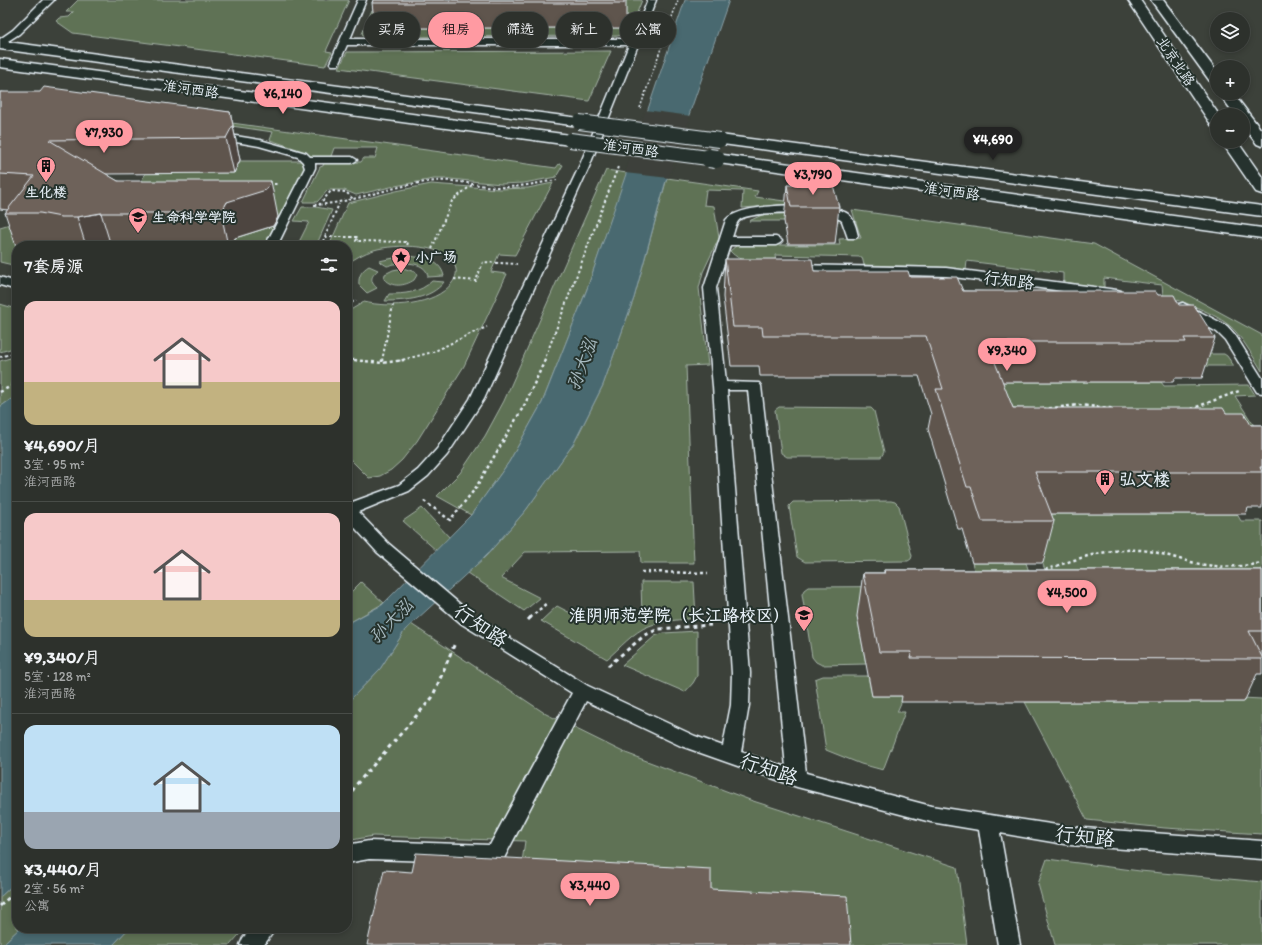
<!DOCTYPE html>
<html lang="zh">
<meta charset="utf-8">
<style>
:root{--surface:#2d312c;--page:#393d38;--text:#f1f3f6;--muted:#a7a9a9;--line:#484c48;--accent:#ff9aa2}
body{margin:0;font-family:Itim,"LXGW WenKai TC",sans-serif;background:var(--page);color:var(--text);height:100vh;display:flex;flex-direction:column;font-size:15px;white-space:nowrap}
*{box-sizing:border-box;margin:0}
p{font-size:13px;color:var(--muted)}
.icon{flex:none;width:22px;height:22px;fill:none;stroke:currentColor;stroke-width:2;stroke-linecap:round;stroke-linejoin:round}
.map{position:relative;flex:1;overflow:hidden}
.drawer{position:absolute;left:12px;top:241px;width:340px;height:692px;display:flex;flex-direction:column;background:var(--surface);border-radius:16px;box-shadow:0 2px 6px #0003,0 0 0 1px var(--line)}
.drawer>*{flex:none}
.guide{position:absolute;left:364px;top:12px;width:380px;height:36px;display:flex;gap:8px}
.tools{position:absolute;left:1210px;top:12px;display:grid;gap:8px}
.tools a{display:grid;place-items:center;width:40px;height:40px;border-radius:50%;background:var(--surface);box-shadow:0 2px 6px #0003,0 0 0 1px var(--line);font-size:20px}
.price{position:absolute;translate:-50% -34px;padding:0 9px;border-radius:14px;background:var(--accent);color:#111;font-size:13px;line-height:26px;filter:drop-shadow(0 1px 2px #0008)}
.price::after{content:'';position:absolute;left:50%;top:24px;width:12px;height:9px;margin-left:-6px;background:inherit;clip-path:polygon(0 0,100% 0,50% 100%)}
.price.active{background:#222;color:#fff}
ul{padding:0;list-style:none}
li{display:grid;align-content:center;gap:8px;height:212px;padding:0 12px}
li+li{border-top:1px solid var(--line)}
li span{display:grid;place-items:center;height:124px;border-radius:12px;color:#555}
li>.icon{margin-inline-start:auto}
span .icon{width:72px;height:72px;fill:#fffc;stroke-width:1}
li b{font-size:17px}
h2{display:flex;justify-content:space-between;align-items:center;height:48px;padding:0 12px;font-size:17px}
.chip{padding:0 14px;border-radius:18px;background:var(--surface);box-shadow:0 2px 6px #0003,0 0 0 1px var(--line);font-size:14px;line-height:36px}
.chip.active{background:var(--accent);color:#111}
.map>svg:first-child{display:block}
.green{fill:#5f7255;stroke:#a4b2a6}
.water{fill:#49696f;stroke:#899fa6}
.pier{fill:#3c413a}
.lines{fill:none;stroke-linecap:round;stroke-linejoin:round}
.lane-casing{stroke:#e8f1f8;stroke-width:3}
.secondary-casing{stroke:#e8f1f8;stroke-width:3}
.path-far3{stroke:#e8f1f8;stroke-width:1.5;stroke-dasharray:2 2;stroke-linecap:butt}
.path-far2{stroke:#e8f1f8;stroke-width:2;stroke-dasharray:2.5 2.5;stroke-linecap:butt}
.path-far1{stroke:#e8f1f8;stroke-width:2.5;stroke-dasharray:3 3;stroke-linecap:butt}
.path{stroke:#e8f1f8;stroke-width:3;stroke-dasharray:4 4;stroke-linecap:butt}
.lane{fill:#26332d;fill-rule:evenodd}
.secondary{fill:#26332d;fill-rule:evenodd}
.secondary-bridge-far1-casing{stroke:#e8f1f8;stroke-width:16;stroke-linecap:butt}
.secondary-bridge-casing{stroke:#e8f1f8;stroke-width:20;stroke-linecap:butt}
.secondary-bridge-far1{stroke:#26332d;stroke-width:14}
.secondary-bridge{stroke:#26332d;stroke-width:18}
.wall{fill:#5f544d;stroke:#e8f1f8}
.shaded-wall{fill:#4d453f;stroke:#e8f1f8}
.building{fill:#6e625a;stroke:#e8f1f8}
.labels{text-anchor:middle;stroke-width:4;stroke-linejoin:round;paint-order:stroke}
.far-street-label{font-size:14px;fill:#e8f1f8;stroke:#26332d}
.far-poi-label{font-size:14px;font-weight:bold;fill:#e8f1f8;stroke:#26332d;text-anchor:start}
.street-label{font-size:17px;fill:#e8f1f8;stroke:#26332d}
.poi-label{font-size:17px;font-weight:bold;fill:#e8f1f8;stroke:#26332d;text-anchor:start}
.water-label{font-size:18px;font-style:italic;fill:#a8bbc1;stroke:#26332d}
.near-street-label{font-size:20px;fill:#e8f1f8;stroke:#26332d}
</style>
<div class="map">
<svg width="1262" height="945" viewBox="0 0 1262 945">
<rect width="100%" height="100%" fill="#3c413a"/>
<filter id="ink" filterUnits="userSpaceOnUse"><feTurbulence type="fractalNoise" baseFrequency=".025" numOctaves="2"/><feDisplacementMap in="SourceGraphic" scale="8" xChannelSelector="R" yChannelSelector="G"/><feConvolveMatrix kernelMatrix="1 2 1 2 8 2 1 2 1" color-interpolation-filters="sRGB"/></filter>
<g filter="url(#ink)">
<path class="green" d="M78 0H349L326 51 332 52 325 66 73 33 56 21 59 18 69 17 74 12H66Z
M594 0H642L629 33 617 36 367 37 362 34 372 10H377L375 28H623L624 22 626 21Z
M611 51 589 101 339 68 347 52Z
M30 95 556 168 559 164 563 165 556 177 524 183 501 184 450 179H434L395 186 356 195 344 190H328L317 202H303L320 167 323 166 324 162H361L364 158H375L378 148H334L330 159 315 158 297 149 270 140 273 132 79 104Z
M239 161H301L305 167 264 246H231L236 237 249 233 140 183 146 173H233Z
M606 170 627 173 587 289 542 403 509 462 471 515 437 496 460 473 485 436 504 401Z
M667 178 758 191 755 197 821 206 784 205 742 208 743 191 706 190 704 205 714 206 719 238 703 272 699 288 708 365 686 366 694 563H641L640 551 525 552 501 578 540 598 524 611 467 573 486 556 526 510 574 443 603 385 634 298Z
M553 183 515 255 499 254 491 272 507 274 464 366 417 441 402 460 391 470 380 476 369 478 347 456V312L364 302C389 308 435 306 452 283 455 279 457 274 456 269 451 242 393 244 374 250 364 253 355 258 347 264V246H329L348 203 396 191 431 184 499 189 528 188Z
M302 207H316L332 210 316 246H297L309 222 294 221Z
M852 210 1094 244 1262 335V371C1254 358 1246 344 1236 332 1222 315 1184 302 1163 295L1162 285 1104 278V288L1063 282V273L967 261 966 270 938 267 864 265 862 257 775 255 776 263C761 263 741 264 730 251L737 245H840L839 239 861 238Z
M778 213 837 218 839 221H749L762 215Z
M30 218 17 246V266L0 262V227Z
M404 256C420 257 440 258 444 276L428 277C427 262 405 262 394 264 391 264 389 266 387 266 385 265 381 262 379 261Z
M369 266 378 270C371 276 369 281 377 288L367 293 359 285C358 276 362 270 369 266Z
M403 268 415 272 417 275 414 280C405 286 392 288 384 279L385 274 393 270Z
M432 281 444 282C431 299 405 301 385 301L389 294C404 294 420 293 432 281Z
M0 304 17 309V347L0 352Z
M1188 354H1224L1227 356 1234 366H1195Z
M17 356V380L11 383 17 395 0 407V361Z
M979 382H1161L1164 386 1249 385 1255 395 1235 396 1262 438 1003 449Z
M779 407 871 408 874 411 884 452 881 457H787L781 453 775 410Z
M891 501 895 502 899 506 912 556 911 559 908 561 805 562 797 557 789 506 793 502Z
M422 508 450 538 437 551 403 521Z
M1025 514H1237L1241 521H1262V612L1045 570Z
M972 563H1026L1043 612 857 616 866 664 822 665 816 662 812 657 802 594 804 590 808 587 979 586Z
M361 582 384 603 347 624V596Z
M641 582H694L696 618C681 620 664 620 649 626 633 632 620 648 607 659L541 621 557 606 580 618H642Z
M411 624 546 714 623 752 750 800 957 867 967 945H842L518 890 525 841 373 836 347 841V703L380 669 405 630Z
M697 631V676L693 683 685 692 622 665 655 636 664 633Z
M823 676H868L872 696H904L897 712H905L883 770 861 764 826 750 815 679Z
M1242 698 1262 699V834L1165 828 1087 820 1025 702H1243Z
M1047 859 1140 871 1262 882V945H1055L1038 884Z
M17 881V928H20L2 945H0V897Z
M129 928H245L230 945H113Z"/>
<path class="water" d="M685 0H729L665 184 634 298 603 385 574 443 526 510 486 556 405 630 380 669 347 703V624L382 605 471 515 509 462 542 403 587 289Z
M17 395V881L0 897V407Z
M20 928H129L113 945H2Z"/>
<path class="pier" d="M645 110 691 116 669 178 625 173Z"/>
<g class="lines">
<defs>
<path id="lane" d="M43 0H54L19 34 0 46V39L13 30Z
M358 0H366L350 39H632L648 0H656L589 167 484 399 447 455 428 476 409 491 358 512 389 544 474 616 588 686 695 736 723 746 731 705 732 673 713 386 704 288 726 220C739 202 831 201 848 214 854 219 856 228 858 236L856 238H848L842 221C830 210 750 210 739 220 735 224 734 233 732 237H776L780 239 782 241 780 243 776 245H730L716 288 726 382 759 383 761 386 806 773 931 806 1070 827 1262 841V859L1070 845 1000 833 1020 945H998L979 830 931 822 797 787 681 746 586 701 503 860 496 863 369 859 347 863V845L369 841 490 845 572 693 462 624 377 552 347 519V504L399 485 418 470 437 449 470 399 579 167 629 45H347L338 65H332L330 63ZM727 390H748L786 767 741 752 749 705 750 673Z
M217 133 260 140 306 153 310 157H352L357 160 352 163H315V168L277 246H265L305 168 303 162 298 157 259 146 213 138 212 136 213 134Z
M794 265 946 268 1117 290 1121 291 1123 294 1121 297 1117 298 946 276 790 272 788 269 790 266Z
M0 277 17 282V290L0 285Z
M1183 303 1227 326 1235 335 1262 378V393L1257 392 1225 340 1217 332 1179 310 1177 307 1179 304Z
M252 928H276L264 945H240L243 938Z"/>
<path id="secondary" d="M1128 0H1140L1219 115H1217V127L1212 126Z
M1151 0H1163L1217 72V85L1212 84Z
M0 41 579 118 584 119 586 122 584 125 579 126 0 49Z
M0 59 570 135 575 137 578 140 575 143 570 145 0 67Z
M1219 93H1233L1262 131V146L1257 144 1243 126V115H1235Z
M720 135 1262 206V216L715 143 712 140 715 137Z
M1221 141H1237L1262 177V194L1256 192Z
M716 154 1262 228V238L711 162 708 159 711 156Z"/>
</defs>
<use href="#lane" class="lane-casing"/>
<use href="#secondary" class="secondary-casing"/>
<path class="path-far3" d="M640 108 678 0"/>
<path class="path-far2" d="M269 184H280
M314 205C356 203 394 184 436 181 457 179 476 186 497 187 517 188 537 183 557 180
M319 205 331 191 346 192 353 199
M325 237H358L356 241 408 242 407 246
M321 246 339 204
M432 249 452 201 473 184
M454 279 476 281 483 262 517 264
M347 305 356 300
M0 357 17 352
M347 358 357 361
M382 361 393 305
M398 361 433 352 470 334 487 327
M544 361 618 167"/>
<path class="path-far1" d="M354 360 382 363 404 360
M382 362V360
M0 392 17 383
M1043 409 1079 405 1119 409
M1191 409 1239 391
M424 501 450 520 475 489 525 404 545 360
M347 561 351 559
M1045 570C1076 559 1106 548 1140 550 1156 551 1171 557 1187 561 1212 568 1236 568 1262 563
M641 572 708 573
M347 579 349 581 347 583
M530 618 548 602"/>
<path class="path" d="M528 620 531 617
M608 666 645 635 659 629 711 625
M347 806 348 800 355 786 432 698 455 643
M0 906 17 890"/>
<use href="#lane" class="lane"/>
<use href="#secondary" class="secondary"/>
<defs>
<path id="secondary-bridge-far1" d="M579 122 720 140
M570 140 716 159"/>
<path id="secondary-bridge" d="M709 158 716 159"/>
</defs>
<use href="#secondary-bridge-far1" class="secondary-bridge-far1-casing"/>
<use href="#secondary-bridge" class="secondary-bridge-casing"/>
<use href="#secondary-bridge-far1" class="secondary-bridge-far1"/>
<use href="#secondary-bridge" class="secondary-bridge"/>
</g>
<path class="wall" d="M373 0H626V22H624V28H375L372 3Z
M0 92 230 112 240 160 234 173 105 174 118 181 278 217 273 226 235 238 231 246H17V249L5 213 8 210 0 209Z
M787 185 839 207 835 244H788L784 221Z
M725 259 814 271 910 277 963 291 1158 295 1179 305 1215 338 1202 378H1175L1173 382H1002L1013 408 1226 413 1251 425H1262V508H1248L1246 514H1051L1054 521 1043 563H972L962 529H958L928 429 931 414 919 376H760L759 366H731L723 297Z
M884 570H1262V674H1257L1244 702H901L902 696H872L857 616 863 573H884Z"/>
<path class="shaded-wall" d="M230 112 240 160 234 173 226 138Z
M271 181 278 217 273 226 235 238 231 246H228L221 213 227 202Z
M101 213 111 246H86L77 217Z"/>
<path class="building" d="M373 0H624V3H372Z
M44 87 230 112 233 125 226 138 49 140 118 181H271L266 190 227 202 221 213H101L77 217H61L40 213H5L34 176 0 174V92H40Z
M787 185H833L839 207H791Z
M725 259H812L814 271H908L910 277H957L963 291H1155L1158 295H1174L1179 305H1194L1215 338H1184L1186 342H987L1013 408H1223L1226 413H1244L1251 425H1262V467H1260L1262 472H1035L1054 521H982L971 487H967L936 389H943L926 336H763L762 327H733Z
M884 570H1262V631H1249L1262 657V659L910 658 912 652H879L863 573H885Z
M416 853 711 869V889L847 896 851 945H367L384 870 412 872Z"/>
</g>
<defs>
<symbol id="building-pin" viewBox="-11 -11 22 30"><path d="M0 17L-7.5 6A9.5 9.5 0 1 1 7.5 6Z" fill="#ff9aa2" stroke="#26332d"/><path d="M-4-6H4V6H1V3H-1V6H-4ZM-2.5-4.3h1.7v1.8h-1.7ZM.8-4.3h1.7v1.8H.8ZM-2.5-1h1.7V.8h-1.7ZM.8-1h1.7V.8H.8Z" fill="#111"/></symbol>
<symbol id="university-pin" viewBox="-11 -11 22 30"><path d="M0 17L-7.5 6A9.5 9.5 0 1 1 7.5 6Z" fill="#ff9aa2" stroke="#26332d"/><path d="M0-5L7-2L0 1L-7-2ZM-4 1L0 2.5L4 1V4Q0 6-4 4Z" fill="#111"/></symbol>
<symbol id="sight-pin" viewBox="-11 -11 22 30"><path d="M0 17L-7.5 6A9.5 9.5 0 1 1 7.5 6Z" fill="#ff9aa2" stroke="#26332d"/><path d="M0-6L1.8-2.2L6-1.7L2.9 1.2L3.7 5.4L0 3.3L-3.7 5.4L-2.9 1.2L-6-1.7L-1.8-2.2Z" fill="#111"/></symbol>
</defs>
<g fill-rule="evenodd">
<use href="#building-pin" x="35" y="155" width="22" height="30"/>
<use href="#university-pin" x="127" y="206" width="22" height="30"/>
<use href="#sight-pin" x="390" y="246" width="22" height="30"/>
<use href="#building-pin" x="1094" y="468" width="22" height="30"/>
<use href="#university-pin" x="793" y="604" width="22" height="30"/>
</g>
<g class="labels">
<g class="far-street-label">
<text transform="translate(1176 61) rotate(56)" y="5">北京北路</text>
<text transform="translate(191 89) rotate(8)" y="5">淮河西路</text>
<text transform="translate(631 148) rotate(8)" y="5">淮河西路</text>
<text transform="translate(952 191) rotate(8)" y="5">淮河西路</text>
</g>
<g class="far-poi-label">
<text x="46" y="197" text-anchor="middle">生化楼</text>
<text x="152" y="222">生命科学学院</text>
<text x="415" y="262">小广场</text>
</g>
<g class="street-label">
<text transform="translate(1009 280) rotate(7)" y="6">行知路</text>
</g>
<g class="poi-label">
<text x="1119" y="485">弘文楼</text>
<text x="790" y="621" text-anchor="end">淮阴师范学院（长江路校区）</text>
</g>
<g class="water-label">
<text transform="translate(582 364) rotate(-69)" y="6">孙大泓</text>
<text transform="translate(391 621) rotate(-45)" y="6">孙大泓</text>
</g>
<g class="near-street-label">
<text transform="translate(481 625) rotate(35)" y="7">行知路</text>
<text transform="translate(769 769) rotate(19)" y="7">行知路</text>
<text transform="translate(1085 836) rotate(6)" y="7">行知路</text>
</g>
</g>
</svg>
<div class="tools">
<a><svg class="icon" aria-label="layers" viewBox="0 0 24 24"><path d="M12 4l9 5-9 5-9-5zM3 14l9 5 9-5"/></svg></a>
<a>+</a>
<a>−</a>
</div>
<b class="price" style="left:283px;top:115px">¥6,140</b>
<b class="price" style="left:104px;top:154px">¥7,930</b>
<b class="price active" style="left:993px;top:161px">¥4,690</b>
<b class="price" style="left:813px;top:196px">¥3,790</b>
<b class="price" style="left:1007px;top:372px">¥9,340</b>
<b class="price" style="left:1067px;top:614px">¥4,500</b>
<b class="price" style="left:590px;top:907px">¥3,440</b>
<div class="guide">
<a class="chip">买房</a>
<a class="chip active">租房</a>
<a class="chip">筛选</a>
<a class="chip">新上</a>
<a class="chip">公寓</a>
</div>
<section class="drawer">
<h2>7套房源<svg class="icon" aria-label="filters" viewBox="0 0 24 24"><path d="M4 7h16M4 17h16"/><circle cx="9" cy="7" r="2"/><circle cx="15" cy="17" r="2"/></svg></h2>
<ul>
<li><span style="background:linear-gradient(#f6c9c9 65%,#c2b280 0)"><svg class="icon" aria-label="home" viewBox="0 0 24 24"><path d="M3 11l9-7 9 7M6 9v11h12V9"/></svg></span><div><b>¥4,690/月</b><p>3室 · 95 m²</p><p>淮河西路</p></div></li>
<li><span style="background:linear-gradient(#f6c9c9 70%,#c2b280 0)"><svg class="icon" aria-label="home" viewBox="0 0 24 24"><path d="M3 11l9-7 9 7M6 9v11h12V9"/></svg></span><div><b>¥9,340/月</b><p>5室 · 128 m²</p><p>淮河西路</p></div></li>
<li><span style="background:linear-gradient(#bfe0f5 70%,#9aa5b1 0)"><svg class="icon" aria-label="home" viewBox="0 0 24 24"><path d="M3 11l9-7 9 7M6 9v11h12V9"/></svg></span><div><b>¥3,440/月</b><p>2室 · 56 m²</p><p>公寓</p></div></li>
</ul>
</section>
</div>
